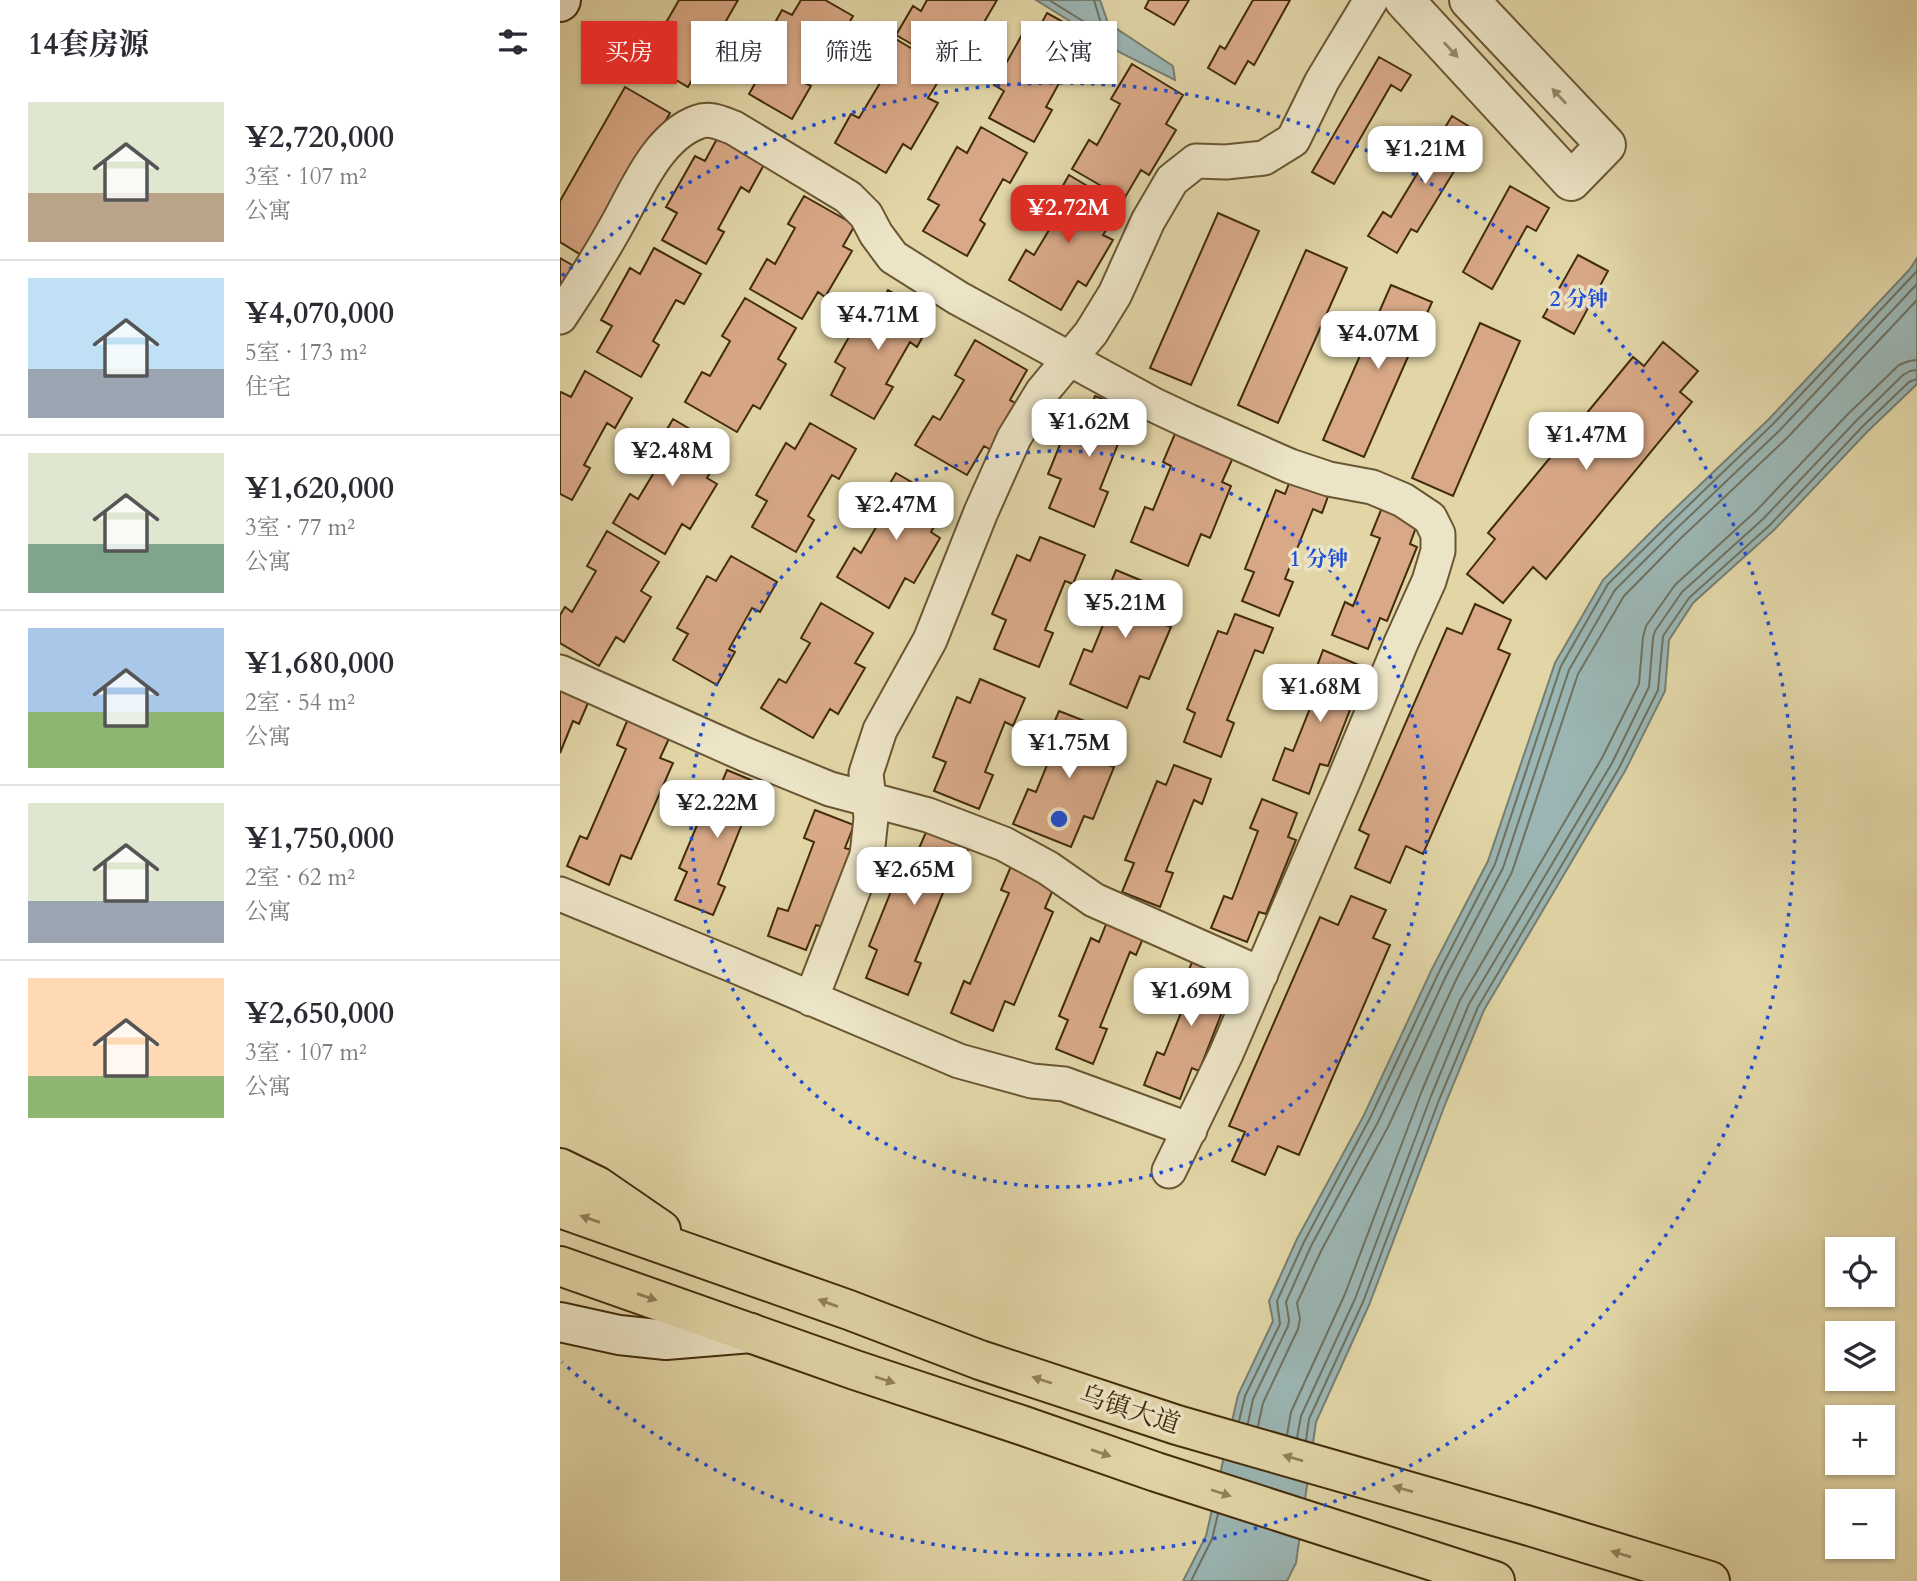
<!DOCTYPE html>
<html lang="zh">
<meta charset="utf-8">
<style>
:root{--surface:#fff;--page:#f2f2f3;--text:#2b2b33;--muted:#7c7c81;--line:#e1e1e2;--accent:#d93025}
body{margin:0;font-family:Cardo,"Noto Serif SC",serif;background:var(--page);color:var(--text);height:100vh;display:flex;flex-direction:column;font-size:26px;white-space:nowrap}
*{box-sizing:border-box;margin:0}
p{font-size:23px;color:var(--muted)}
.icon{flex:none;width:38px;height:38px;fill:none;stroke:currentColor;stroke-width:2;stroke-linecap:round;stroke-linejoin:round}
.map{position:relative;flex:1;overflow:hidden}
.panel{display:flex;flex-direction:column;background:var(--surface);width:560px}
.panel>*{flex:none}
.guide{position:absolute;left:21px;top:21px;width:665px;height:63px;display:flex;gap:14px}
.fabs{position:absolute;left:1265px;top:1237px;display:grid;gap:14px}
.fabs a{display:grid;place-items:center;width:70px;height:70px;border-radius:0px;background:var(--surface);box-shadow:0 2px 5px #0004;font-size:35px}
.price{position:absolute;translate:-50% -60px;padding:0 16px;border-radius:14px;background:#fff;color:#222;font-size:23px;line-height:46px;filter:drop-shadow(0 2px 4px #0008)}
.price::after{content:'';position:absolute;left:50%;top:42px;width:21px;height:16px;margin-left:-10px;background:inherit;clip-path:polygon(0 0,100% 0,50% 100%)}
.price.current{background:var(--accent);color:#fff}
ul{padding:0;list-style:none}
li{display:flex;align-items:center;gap:21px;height:175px;padding:0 28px}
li+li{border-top:2px solid var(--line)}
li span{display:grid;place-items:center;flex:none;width:196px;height:140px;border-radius:0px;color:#555}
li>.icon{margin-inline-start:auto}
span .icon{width:84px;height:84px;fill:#fffc;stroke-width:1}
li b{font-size:30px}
h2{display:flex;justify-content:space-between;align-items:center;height:84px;padding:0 28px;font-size:30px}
.tag{padding:0 24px;border-radius:0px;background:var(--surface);box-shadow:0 2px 5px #0004;font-size:24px;line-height:63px}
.tag.current{background:var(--accent);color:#fff}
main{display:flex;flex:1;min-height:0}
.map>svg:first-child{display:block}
.water{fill:#9bb6b4;stroke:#777f70;stroke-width:2}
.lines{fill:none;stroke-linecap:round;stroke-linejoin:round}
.shore{stroke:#6e7160;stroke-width:2}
.building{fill:#d9a987;stroke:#422c0b;stroke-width:2}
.minor-casing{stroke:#6a5632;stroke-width:37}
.tertiary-casing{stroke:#6a5632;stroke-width:42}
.secondary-casing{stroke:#422c0b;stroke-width:42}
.primary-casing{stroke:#422c0b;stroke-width:42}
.minor{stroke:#ece4c6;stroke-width:33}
.tertiary{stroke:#ece4c6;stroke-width:38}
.secondary{stroke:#ece4c6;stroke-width:38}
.primary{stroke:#e2d6a7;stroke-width:38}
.oneway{fill:#978868}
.oneway2{fill:#928159}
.ring{fill:none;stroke:#1d4ed8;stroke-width:3.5;stroke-dasharray:3.5 7}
.labels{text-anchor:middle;stroke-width:7;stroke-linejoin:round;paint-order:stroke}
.street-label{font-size:26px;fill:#422c0b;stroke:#ece4c6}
.centre{fill:#1d4ed8;stroke:#ece4c6;stroke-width:3.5}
.ring-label{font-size:21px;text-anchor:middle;font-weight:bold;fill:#1d4ed8;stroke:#ece4c6;stroke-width:7;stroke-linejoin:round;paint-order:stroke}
</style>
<main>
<section class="panel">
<h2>14套房源<svg class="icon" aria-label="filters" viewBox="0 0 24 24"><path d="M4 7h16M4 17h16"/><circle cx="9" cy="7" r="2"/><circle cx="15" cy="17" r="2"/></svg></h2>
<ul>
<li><span style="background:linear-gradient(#dfe7d0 65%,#b9a48a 0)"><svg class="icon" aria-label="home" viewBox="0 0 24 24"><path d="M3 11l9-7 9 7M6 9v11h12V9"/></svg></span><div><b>¥2,720,000</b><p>3室 · 107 m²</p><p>公寓</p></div></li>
<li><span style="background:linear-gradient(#bfe0f5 65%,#9aa5b1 0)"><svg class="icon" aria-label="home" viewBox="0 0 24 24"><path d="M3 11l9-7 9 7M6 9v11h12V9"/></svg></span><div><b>¥4,070,000</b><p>5室 · 173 m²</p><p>住宅</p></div></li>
<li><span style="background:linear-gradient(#dfe7d0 65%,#7fa58c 0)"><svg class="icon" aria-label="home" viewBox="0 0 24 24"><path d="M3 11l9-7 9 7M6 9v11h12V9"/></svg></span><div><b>¥1,620,000</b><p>3室 · 77 m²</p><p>公寓</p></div></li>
<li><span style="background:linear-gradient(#a9c7e8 60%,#8fb573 0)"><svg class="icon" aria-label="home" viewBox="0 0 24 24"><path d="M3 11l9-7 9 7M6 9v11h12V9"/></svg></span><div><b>¥1,680,000</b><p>2室 · 54 m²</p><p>公寓</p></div></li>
<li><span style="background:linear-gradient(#dfe7d0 70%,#9aa5b1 0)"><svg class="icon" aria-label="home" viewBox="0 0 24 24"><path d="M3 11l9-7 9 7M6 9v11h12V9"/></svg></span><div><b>¥1,750,000</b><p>2室 · 62 m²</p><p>公寓</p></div></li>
<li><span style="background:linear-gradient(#ffd9b3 70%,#8fb573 0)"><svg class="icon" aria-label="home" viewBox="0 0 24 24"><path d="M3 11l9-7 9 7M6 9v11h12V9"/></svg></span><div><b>¥2,650,000</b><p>3室 · 107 m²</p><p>公寓</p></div></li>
</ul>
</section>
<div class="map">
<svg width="1357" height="1581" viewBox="0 0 1357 1581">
<rect width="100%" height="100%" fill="#e2d6a7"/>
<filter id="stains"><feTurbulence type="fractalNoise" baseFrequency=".00286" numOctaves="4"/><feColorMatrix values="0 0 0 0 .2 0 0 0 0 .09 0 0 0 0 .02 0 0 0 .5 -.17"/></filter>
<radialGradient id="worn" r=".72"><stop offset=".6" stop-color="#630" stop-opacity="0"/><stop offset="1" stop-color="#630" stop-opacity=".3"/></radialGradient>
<path class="water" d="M476 0H540L548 23 613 66 615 80 561 53Z
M1357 258V384L1307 432 1214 530 1133 603 1109 640 1105 691 1065 771 924 1010 886 1102 809 1305 756 1422 736 1563 727 1581H623L646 1536 678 1395 713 1321 709 1301 737 1239 804 1115 872 969 928 861 995 663 1043 580 1102 521 1209 419 1350 269Z"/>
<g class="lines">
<path class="shore" d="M489 0 539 31 542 27 534 0
M679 1421 685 1396 720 1324 717 1301 744 1242 810 1118 879 972 935 864 1001 666 1048 584 1107 526 1213 424 1357 271
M688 1423 693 1399 728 1326 729 1320 726 1302 751 1246 818 1122 886 976 943 868 1009 670 1055 590 1113 532 1220 430 1357 284
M698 1426 703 1403 738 1329 740 1319 737 1303 761 1251 828 1127 896 980 952 872 1018 674 1064 596 1120 539 1227 438 1357 300
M727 1435 731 1412 785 1294 861 1093 900 1000 1042 758 1079 684 1083 637 1086 626 1115 585 1196 511 1288 414 1339 365 1349 361 1357 360
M737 1438 741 1416 795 1299 871 1096 909 1004 1052 763 1089 687 1093 638 1095 631 1122 592 1203 519 1296 421 1343 375 1350 371 1357 370
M746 1440 749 1419 803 1302 879 1100 918 1007 1059 768 1098 690 1103 636 1129 598 1210 525 1302 427 1349 382 1357 379
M631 1581 652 1539 658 1514"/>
</g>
<path class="building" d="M119 0H178L128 87 84 61Z
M241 0H265L293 16 276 46 268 42 245 83 251 86 232 119 189 94 204 68 193 62 222 10 232 15Z
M367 0H437L413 41 405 36 388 65 336 35 353 6 361 11Z
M589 0H629L614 25 585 8Z
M693 0H730L694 65 688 61 675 84 648 68 660 46 665 49Z
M487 13 534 39 516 69 509 65 486 107 492 110 474 142 429 118 444 91 434 85 463 33 473 39Z
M334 38 386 69 368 98 378 103 351 149 343 144 326 173 275 143 291 114 299 118 323 78 314 73Z
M819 57 851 75 841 91 831 85 774 184 752 172Z
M572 64 623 95 606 124 616 130 589 175 581 170 564 199 512 169 529 140 537 145 560 104 551 99Z
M65 87 110 113 26 258 0 242V201Z
M892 116 918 132 857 232 851 229 837 253 808 236 823 212 831 217Z
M421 127 467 153 450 183 443 179 420 220 425 224 407 256 363 231 379 205 368 199 397 147 407 153Z
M159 135 206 161 189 192 181 187 158 229 164 232 146 264 102 240 117 213 106 207 135 156 145 161Z
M509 175 561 206 543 235 553 240 526 286 518 281 501 310 449 280 466 250 474 255 498 215 489 210Z
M950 186 989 208 976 231 967 226 932 289 903 272Z
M244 196 295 225 283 246 292 251 265 297 258 292 242 319 190 289 207 259 215 264 235 228 228 224Z
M658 213 699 231 631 385 590 368Z
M94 248 141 274 124 304 116 300 93 341 99 345 81 377 37 352 52 326 41 320 70 268 80 274Z
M746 250 787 268 718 423 678 405Z
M1018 255 1048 271 1014 334 983 317Z
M0 258 14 266 0 290Z
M831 285 872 302 804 457 763 440Z
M328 290 374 316 357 347 350 342 326 384 333 387 314 419 271 395 285 368 275 362 304 310 314 316Z
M185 298 236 328 218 359 226 364 200 409 193 405 177 432 125 402 142 372 150 376 170 341 162 336Z
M920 323 960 341 893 496 852 478Z
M415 340 467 370 450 400 459 405 433 451 424 446 407 475 355 445 373 416 380 420 404 380 395 375Z
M1103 342 1138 371 1120 392 1132 402 986 579 973 567 943 603 907 574 935 539 928 533 1073 357 1084 366Z
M25 371 72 398 55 428 47 423 24 465 30 468 12 500 0 494V394L1 392 11 397Z
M535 396 580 414 569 443 560 439 540 489 548 492 534 527 489 508 501 479 488 474 512 415 525 420Z
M113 419 164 449 147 478 157 484 130 529 122 524 105 554 53 523 70 494 78 499 102 459 93 453Z
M250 423 296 449 279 479 272 475 248 516 254 520 236 552 192 527 207 501 196 495 226 443 235 449Z
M617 429 675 453 662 482 671 486 650 538 641 534 628 566 571 542 585 507 593 510 611 466 603 462Z
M336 473 388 503 371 532 380 538 354 583 345 578 329 608 277 577 294 548 301 553 325 512 316 507Z
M733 473 771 488 762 513 753 509 725 579 733 582 719 616 682 601 694 572 685 569 716 490 725 494Z
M823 505 859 519 850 544 857 547 827 621 820 618 808 649 772 635 785 602 793 606 820 538 811 535Z
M47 531 99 562 81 591 91 597 64 642 56 637 39 666 0 643V615L5 607 12 612 36 571 27 566Z
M480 537 525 555 513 584 505 581 485 630 493 633 479 667 434 649 446 620 432 614 457 555 470 561Z
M171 556 217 582 200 612 192 608 169 649 175 652 157 685 113 660 128 634 117 628 147 576 156 581Z
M556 570 614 594 602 624 611 627 589 679 580 676 567 708 510 684 524 649 532 652 550 608 542 604Z
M261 603 313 633 295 663 305 668 278 714 270 709 253 738 201 708 219 679 226 683 250 643 241 638Z
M915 604 951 620 938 649 950 654 863 854 846 846 830 883 795 868 809 835 799 830 887 628 902 634Z
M675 614 713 628 703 653 695 650 667 720 674 723 661 757 624 742 635 713 627 709 658 631 667 634Z
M763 650 799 665 789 689 797 692 768 766 760 764 749 794 713 780 725 748 733 751 760 683 752 680Z
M420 679 465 698 453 726 445 722 425 772 433 775 419 809 374 791 386 762 373 757 397 697 410 703Z
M0 683 31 696 19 724 13 721 0 753Z
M499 711 558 734 545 764 554 767 533 819 524 816 511 847 453 824 468 789 476 792 494 748 485 744Z
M70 714 112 732 100 758 113 763 71 859 61 855 49 885 7 866 20 836 27 839 66 749 57 745Z
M614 765 651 779 642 804 634 800 606 871 613 873 600 907 562 892 574 863 565 860 597 781 606 785Z
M167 770 208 787 198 813 188 809 158 884 165 887 153 915 115 900 127 872 119 868 151 792 157 794Z
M702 799 737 813 728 837 736 840 706 914 699 912 687 942 651 928 664 896 672 899 698 831 690 828Z
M255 810 294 825 285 848 296 851 266 928 256 925 246 950 208 936 218 908 228 911 254 842 244 838Z
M370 823 412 840 400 869 394 866 355 961 361 963 348 995 306 978 317 950 309 946 348 849 357 853Z
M451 866 495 885 485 908 493 912 454 1005 445 1001 433 1031 391 1013 404 981 410 984 449 893 441 890Z
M791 896 826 910 813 938 830 945 739 1155 718 1146 705 1175 672 1161 685 1132 669 1126 760 917 778 925Z
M547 922 584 936 576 955 570 952 540 1027 547 1029 533 1064 496 1049 508 1020 499 1016 531 938 539 942Z
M635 955 671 969 660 994 668 997 639 1071 632 1068 620 1099 584 1085 597 1052 604 1055 631 988 623 984Z"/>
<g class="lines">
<defs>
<path id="minor" d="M0 317C19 289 37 260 54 230 75 194 96 137 138 122 150 117 163 124 174 128L288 197 306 215 316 234 333 257 398 298 594 405 628 421 730 466 769 479 812 487 843 500 870 518 878 534V551L869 581 841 643 784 780 666 1054 609 1171
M0 672 184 754 270 789 368 815 444 844 488 868 534 900 701 974
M0 894 175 966 399 1061 472 1081 504 1084 630 1130
M251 999 307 855 311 818 306 773 320 730 370 640 421 512 454 438 482 392 531 333 555 294 588 221 612 180 636 161 666 162 704 158 733 140 762 81 811 0"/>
<path id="tertiary" d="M844 0 1011 181 1046 145 909 0"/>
<path id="secondary" d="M0 2 1 0
M0 1322 59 1335 106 1340 191 1333"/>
<path id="primary" d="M0 1168 37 1186 101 1230
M0 1208 289 1310 420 1360 617 1425 966 1525 1150 1581
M0 1266 295 1370 464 1426 596 1472 935 1581"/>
</defs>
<use href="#minor" class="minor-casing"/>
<use href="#tertiary" class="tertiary-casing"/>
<use href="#secondary" class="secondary-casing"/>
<use href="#primary" class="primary-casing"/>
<use href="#minor" class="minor"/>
<use href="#tertiary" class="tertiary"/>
<use href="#secondary" class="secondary"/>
<use href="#primary" class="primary"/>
</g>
<defs><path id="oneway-solid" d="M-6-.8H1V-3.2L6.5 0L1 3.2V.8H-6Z" transform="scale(1.75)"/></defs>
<g class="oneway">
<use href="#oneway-solid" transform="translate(891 50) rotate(47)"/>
<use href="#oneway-solid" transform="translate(999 96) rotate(-133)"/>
</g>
<g class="oneway2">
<use href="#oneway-solid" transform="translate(30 1219) rotate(-161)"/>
<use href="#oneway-solid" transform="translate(87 1297) rotate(19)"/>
<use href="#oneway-solid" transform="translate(268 1303) rotate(-160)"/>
<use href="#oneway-solid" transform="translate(325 1380) rotate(18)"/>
<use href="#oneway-solid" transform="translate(482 1380) rotate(-162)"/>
<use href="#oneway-solid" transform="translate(541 1453) rotate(19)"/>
<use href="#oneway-solid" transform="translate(733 1458) rotate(-164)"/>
<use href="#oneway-solid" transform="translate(843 1489) rotate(-164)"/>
<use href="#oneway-solid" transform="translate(661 1493) rotate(18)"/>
<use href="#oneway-solid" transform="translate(1061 1554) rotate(-163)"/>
</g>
<g class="ring">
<circle cx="499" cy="819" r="368"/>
<path d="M2 276A736 736 0 1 1 2 1362"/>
</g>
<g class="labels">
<g class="street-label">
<text transform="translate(570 1409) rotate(18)" y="9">乌镇大道</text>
</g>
</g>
<circle cx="499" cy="819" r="10" class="centre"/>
<g class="ring-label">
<text x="1019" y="306">2 分钟</text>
<text x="759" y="566">1 分钟</text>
</g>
<rect width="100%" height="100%" filter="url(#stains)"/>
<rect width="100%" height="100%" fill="url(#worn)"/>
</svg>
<div class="fabs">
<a><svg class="icon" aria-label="locate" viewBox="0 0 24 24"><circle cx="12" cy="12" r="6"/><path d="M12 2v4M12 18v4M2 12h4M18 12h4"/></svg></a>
<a><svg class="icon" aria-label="layers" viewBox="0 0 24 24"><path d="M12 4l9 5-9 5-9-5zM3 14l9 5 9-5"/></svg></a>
<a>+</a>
<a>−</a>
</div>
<b class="price" style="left:865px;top:186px">¥1.21M</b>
<b class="price current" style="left:508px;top:245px">¥2.72M</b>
<b class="price" style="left:318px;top:352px">¥4.71M</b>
<b class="price" style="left:818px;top:371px">¥4.07M</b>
<b class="price" style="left:529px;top:459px">¥1.62M</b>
<b class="price" style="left:1026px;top:472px">¥1.47M</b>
<b class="price" style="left:112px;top:488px">¥2.48M</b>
<b class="price" style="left:336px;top:542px">¥2.47M</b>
<b class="price" style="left:565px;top:640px">¥5.21M</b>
<b class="price" style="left:760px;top:724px">¥1.68M</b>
<b class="price" style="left:509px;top:780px">¥1.75M</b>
<b class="price" style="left:157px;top:840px">¥2.22M</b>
<b class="price" style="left:354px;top:907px">¥2.65M</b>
<b class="price" style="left:631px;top:1028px">¥1.69M</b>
<div class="guide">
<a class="tag current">买房</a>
<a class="tag">租房</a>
<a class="tag">筛选</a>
<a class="tag">新上</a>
<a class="tag">公寓</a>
</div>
</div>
</main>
